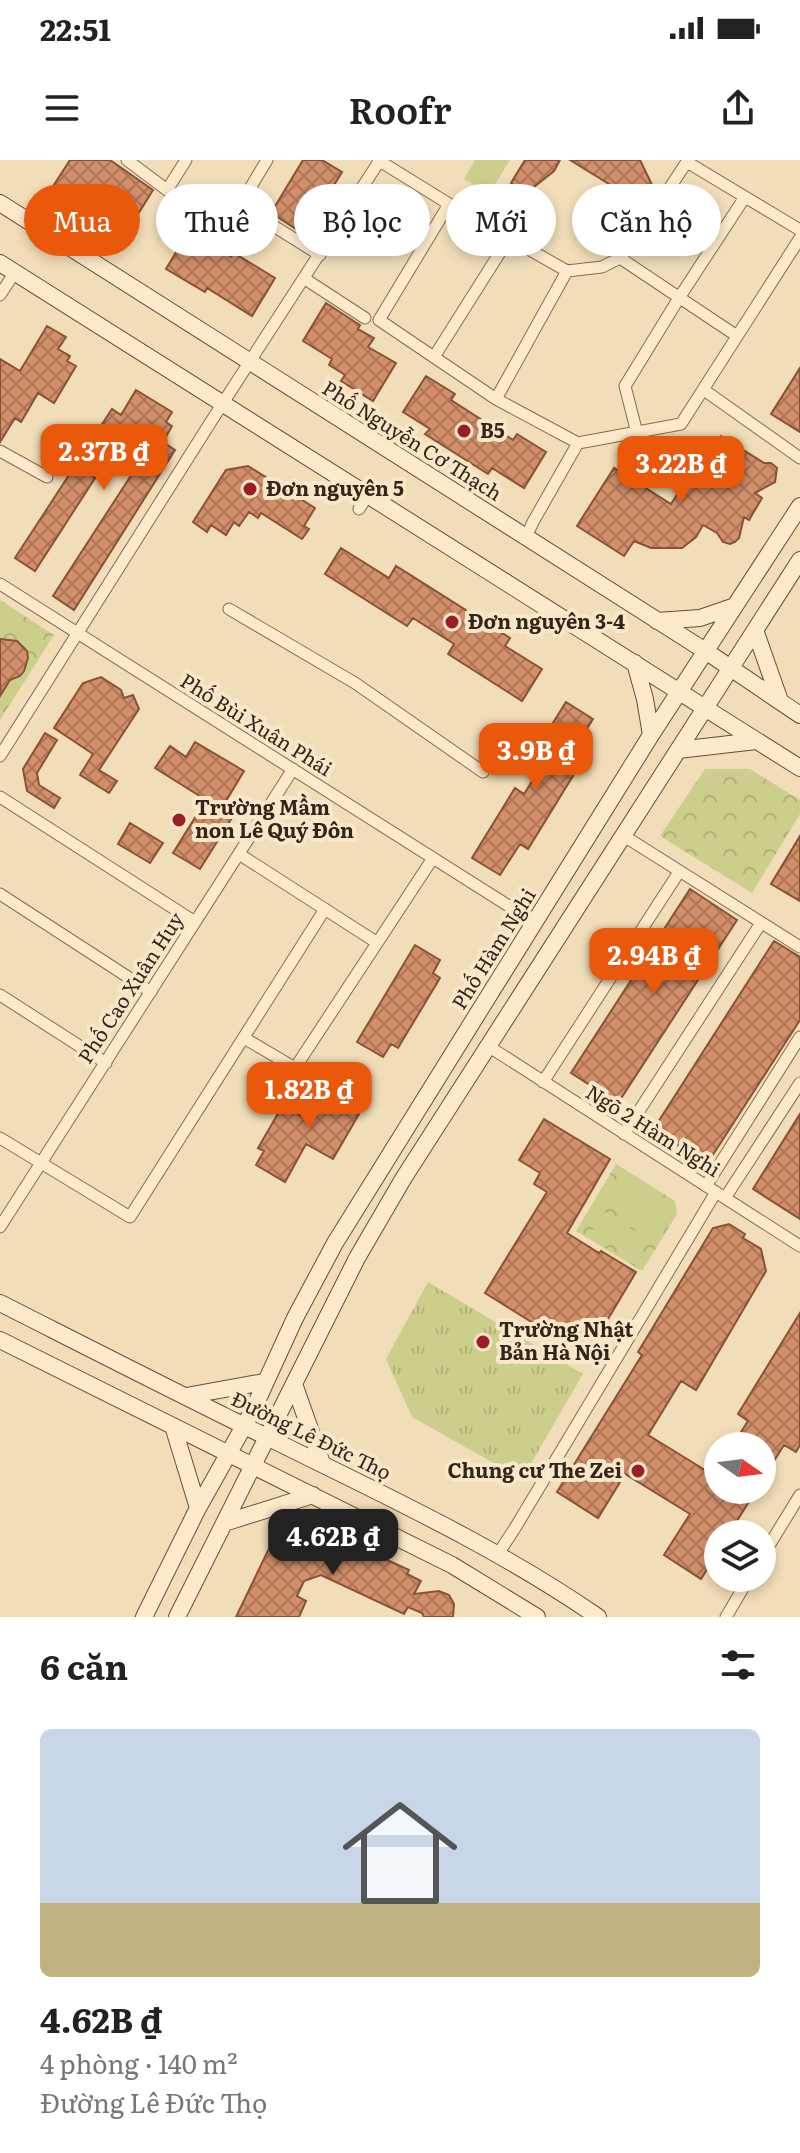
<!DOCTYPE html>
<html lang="vi">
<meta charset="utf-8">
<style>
:root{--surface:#fff;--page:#f6f6f6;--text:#222;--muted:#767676;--accent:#ea580c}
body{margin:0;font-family:Literata,serif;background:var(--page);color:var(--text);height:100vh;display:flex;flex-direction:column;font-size:30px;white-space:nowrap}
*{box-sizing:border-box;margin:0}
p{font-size:26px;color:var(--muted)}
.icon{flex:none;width:44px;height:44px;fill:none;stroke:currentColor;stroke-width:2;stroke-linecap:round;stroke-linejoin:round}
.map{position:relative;height:1457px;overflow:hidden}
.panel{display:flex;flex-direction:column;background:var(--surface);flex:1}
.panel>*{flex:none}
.hud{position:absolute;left:24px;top:24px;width:752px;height:72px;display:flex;gap:16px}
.needle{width:52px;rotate:104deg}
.tools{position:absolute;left:704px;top:1272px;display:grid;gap:16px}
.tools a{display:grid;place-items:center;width:72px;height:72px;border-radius:50%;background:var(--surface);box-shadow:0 4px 12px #0003;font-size:40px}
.price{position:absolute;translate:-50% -68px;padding:0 18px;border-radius:16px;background:var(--accent);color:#fff;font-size:26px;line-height:52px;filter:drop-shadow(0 2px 4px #0008)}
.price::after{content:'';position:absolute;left:50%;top:48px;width:24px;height:18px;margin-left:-12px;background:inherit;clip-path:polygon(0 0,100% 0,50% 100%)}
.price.selected{background:#222;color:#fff}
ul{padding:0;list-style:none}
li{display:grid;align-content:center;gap:16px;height:424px;padding:0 40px}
li span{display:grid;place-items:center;height:248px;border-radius:12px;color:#555}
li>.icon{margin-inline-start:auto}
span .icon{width:144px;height:144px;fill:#fffc;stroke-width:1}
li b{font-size:34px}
h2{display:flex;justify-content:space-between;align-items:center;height:96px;padding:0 40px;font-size:34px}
.tag{padding:0 28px;border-radius:36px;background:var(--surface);box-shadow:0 4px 12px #0003;font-size:28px;line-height:72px}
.tag.selected{background:var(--accent);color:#fff}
.status{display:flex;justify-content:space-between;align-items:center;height:56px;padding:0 40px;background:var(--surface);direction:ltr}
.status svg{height:22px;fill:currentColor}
header{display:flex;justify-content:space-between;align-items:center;height:104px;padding:0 40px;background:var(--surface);font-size:36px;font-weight:600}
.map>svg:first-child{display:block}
.grass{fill:url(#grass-tufts)}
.park{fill:url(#park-crowns)}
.garden{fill:#cccf8c}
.building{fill:url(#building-cross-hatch);stroke:#895236;stroke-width:2}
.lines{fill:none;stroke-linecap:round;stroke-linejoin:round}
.street-casing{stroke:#886b52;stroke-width:13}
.secondary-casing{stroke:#694c36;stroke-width:18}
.street{stroke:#fceacb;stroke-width:11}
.secondary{stroke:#fceacb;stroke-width:16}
.poi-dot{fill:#9c1d26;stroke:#f8e7c8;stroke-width:3}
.labels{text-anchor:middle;stroke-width:8;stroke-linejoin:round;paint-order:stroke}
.poi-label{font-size:20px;font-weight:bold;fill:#352519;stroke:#f8e7c8;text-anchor:start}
.street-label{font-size:20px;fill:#352519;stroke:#f8e7c8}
</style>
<div class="status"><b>22:51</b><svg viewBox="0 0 49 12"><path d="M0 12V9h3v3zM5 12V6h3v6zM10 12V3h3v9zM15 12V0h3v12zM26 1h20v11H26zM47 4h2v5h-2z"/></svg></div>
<header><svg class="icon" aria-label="menu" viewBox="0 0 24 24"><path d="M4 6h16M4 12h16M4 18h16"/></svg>Roofr<svg class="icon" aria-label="share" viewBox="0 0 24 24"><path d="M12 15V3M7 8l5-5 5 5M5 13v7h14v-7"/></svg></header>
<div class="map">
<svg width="800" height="1457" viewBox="0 0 800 1457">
<defs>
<pattern id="grass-tufts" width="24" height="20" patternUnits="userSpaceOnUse" patternTransform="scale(2)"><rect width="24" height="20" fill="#cccf8c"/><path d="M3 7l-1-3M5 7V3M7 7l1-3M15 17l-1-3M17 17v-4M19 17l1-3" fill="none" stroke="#b0b278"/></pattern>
<pattern id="park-crowns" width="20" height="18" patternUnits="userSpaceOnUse" patternTransform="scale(2)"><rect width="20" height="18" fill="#cccf8c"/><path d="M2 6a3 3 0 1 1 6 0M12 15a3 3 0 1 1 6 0" fill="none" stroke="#b0b278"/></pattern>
<pattern id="building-cross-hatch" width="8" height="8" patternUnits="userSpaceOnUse" patternTransform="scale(2)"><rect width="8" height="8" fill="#d38f6a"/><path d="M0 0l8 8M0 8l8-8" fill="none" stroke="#ac7556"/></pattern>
</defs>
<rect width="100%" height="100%" fill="#f1ddb8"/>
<path class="grass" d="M428 1122 583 1214 522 1319 412 1257 386 1199Z"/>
<path class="park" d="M0 440 54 475 0 560Z
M705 609H750L800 640V654L752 733 660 676Z
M616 1004 675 1041 677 1054 642 1111 576 1071Z"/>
<path class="garden" d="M475 0H510L489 34 464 19Z
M625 1019 667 1045 654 1066 612 1039Z
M604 1052 647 1078 635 1098 592 1072Z"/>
<path class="building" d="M70 0H110L153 30 123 78 50 31Z
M303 0H322L342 12 304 74 271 53Z
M525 0H560L554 11 534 27 533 38 511 23Z
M570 0H640L653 27 610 89 592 79 622 32Z
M188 72 231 97 234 93 275 118 252 156 207 128 205 132 166 109Z
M326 143 360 165 358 169 374 178 368 187 396 203 373 241 341 221 345 215 329 205 332 199 303 181Z
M47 166 66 177 58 189 70 196 67 201 76 206 54 243 38 233 21 262 15 258 0 282V199L20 211Z
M800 208V272L771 254Z
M426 216 455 234 451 240 513 280 517 274 546 292 524 328 492 308 488 314 425 274 430 269 403 252Z
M136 230 172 252 166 262 172 266 163 282 175 290 74 450 53 436 143 297 119 281 35 411 15 398 112 249 121 255Z
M721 276 764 303H771L777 308 775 322 755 333 762 338 749 360 744 357 739 378 735 382 730 384 723 382 717 373 703 365 696 377 682 388H651L634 381 624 396 577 366 614 308 671 344 678 333 697 324 689 318 700 300 708 306 715 280Z
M248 306 315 348 304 366 309 369 302 379 261 353 258 358 249 352 239 366 234 362 226 375 211 365 207 372 193 362 226 310Z
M341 388 389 418 396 406 510 478 505 486 542 509 522 541 448 494 454 484 413 458 407 466 325 414Z
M0 479 17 481 27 491 28 498 24 511 20 516 10 520 0 536Z
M101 517 121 530 124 538 133 535 139 549 99 610 117 621 109 633 80 615 93 594 54 568 83 523Z
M566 542 593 559 573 591 584 598 528 689 520 684 500 715 472 698 515 628 524 634 536 615 525 608Z
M45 573 57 580 37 613 39 625 60 638 54 648 27 631 23 609Z
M195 582 244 611 223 646 235 653 200 709 173 693 206 640 155 608 170 586 186 597Z
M130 663 163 683 150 703 118 684Z
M800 676V741L771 724Z
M690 729 737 760 618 943 571 913Z
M774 781 800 797V860L707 1004 653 970Z
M415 785 440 800 433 813 440 818 398 888 391 884 383 897 357 882Z
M326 917 358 936 351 949 359 954 333 999 306 984 285 1022 256 1005 264 991 258 988 283 945 303 957Z
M800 954V1059L753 1029Z
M544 959 610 999 567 1073 599 1093 601 1091 636 1112 592 1186 543 1157 538 1166 485 1133 547 1032 534 1024 540 1013 519 1000Z
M729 1064 745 1074 743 1078 761 1089 766 1111 696 1230 681 1221 648 1275 718 1318V1330H756L729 1374H718V1392L701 1419 664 1395 690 1354 625 1314 598 1358 557 1332 642 1195 638 1192 713 1068Z
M800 1153V1285L796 1292 784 1285 762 1320V1286H732L748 1261 738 1254Z
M294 1364 304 1366 351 1388 353 1384 409 1410 407 1414 421 1421 414 1434 439 1431 449 1435 454 1444 453 1457H424L422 1453 408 1447 404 1454 321 1415 304 1421 297 1436 306 1441 299 1457H236L275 1376 284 1368Z"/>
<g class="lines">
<defs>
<path id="street" d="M127 0 167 30 225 63 240 45 267 0
M378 0 449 44 567 111 602 107 620 98 644 67 688 0
M687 2 800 70
M167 30 186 0
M449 44 379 160 496 239 578 283 681 264 800 78
M240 45 320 95
M620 98 737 176
M305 119 365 158
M0 135 15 112
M434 197 509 78
M704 230 800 298
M496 239 567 111
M637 273 625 226 679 138 745 37
M0 291 47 317
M359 349 368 335
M526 377 533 362 578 283
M0 424 534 762
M229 449 355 523 483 612
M0 596 212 260 380 0
M0 637 195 762
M624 676 800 787
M239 694 376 782
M0 734 151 832
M0 835 106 903
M244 878 295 908 433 698
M488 886 800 1086
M543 922 679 712
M624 974 761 763
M0 978 130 1057 325 749
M706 1026 800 877
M725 1038 800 923
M0 1067 293 609
M498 1394 515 1368 716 1032
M762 1397 800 1335
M726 1457 749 1418"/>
<path id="secondary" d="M0 43 707 492 800 555
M0 103 800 608
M657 461 700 458 735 446
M755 470 780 541
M635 503 645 539 651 575
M678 590 756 581
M0 1143C89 1188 177 1233 267 1277 379 1333 494 1385 598 1457
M0 1180 452 1405 537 1457
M294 1224 322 1303
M186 1236 264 1222
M173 1266 198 1348
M224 1363 313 1335
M144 1457 198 1348 253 1250 295 1158 335 1083 651 575 800 346
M177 1457 357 1098 403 1019 800 400"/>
</defs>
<use href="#street" class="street-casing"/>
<use href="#secondary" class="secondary-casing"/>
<use href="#street" class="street"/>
<use href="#secondary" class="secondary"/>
</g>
<g class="poi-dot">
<circle cx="464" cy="271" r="8"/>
<circle cx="250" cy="329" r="8"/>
<circle cx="452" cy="462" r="8"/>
<circle cx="179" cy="660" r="8"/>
<circle cx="483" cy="1182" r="8"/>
<circle cx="638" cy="1311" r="8"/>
</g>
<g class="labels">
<g class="poi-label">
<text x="480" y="278">B5</text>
<text x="266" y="336">Đơn nguyên 5</text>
<text x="468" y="469">Đơn nguyên 3-4</text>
<text x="195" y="655">Trường Mầm<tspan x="195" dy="23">non Lê Quý Đôn</tspan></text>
<text x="499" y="1177">Trường Nhật<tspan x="499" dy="23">Bản Hà Nội</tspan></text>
<text x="622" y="1318" text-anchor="end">Chung cư The Zei</text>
</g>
<g class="street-label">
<text transform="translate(412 281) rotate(32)" y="7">Phố Nguyễn Cơ Thạch</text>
<text transform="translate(256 565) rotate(32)" y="7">Phố Bùi Xuân Phái</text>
<text transform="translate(494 789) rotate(-58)" y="7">Phố Hàm Nghi</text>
<text transform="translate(131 828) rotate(-57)" y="7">Phố Cao Xuân Huy</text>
<text transform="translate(653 971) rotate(32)" y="7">Ngõ 2 Hàm Nghi</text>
<text transform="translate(311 1276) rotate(26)" y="7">Đường Lê Đức Thọ</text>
</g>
</g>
</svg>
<div class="tools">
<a><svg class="needle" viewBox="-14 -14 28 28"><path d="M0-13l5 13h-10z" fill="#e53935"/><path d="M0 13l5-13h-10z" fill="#767676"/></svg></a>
<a><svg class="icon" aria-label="layers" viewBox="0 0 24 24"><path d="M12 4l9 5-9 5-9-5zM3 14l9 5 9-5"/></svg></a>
</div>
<b class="price" style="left:104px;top:332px">2.37B ₫</b>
<b class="price" style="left:681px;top:344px">3.22B ₫</b>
<b class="price" style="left:536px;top:631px">3.9B ₫</b>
<b class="price" style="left:654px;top:836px">2.94B ₫</b>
<b class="price" style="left:309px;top:970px">1.82B ₫</b>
<b class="price selected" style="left:333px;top:1417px">4.62B ₫</b>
<div class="hud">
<a class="tag selected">Mua</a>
<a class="tag">Thuê</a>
<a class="tag">Bộ lọc</a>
<a class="tag">Mới</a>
<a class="tag">Căn hộ</a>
</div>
</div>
<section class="panel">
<h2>6 căn<svg class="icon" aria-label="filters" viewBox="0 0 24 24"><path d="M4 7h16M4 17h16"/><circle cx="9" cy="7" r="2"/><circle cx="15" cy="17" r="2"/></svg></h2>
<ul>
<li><span style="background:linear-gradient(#c9d6e8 70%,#c2b280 0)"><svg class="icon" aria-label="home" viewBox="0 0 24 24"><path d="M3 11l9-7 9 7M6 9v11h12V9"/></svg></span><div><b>4.62B ₫</b><p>4 phòng · 140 m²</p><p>Đường Lê Đức Thọ</p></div></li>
</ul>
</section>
